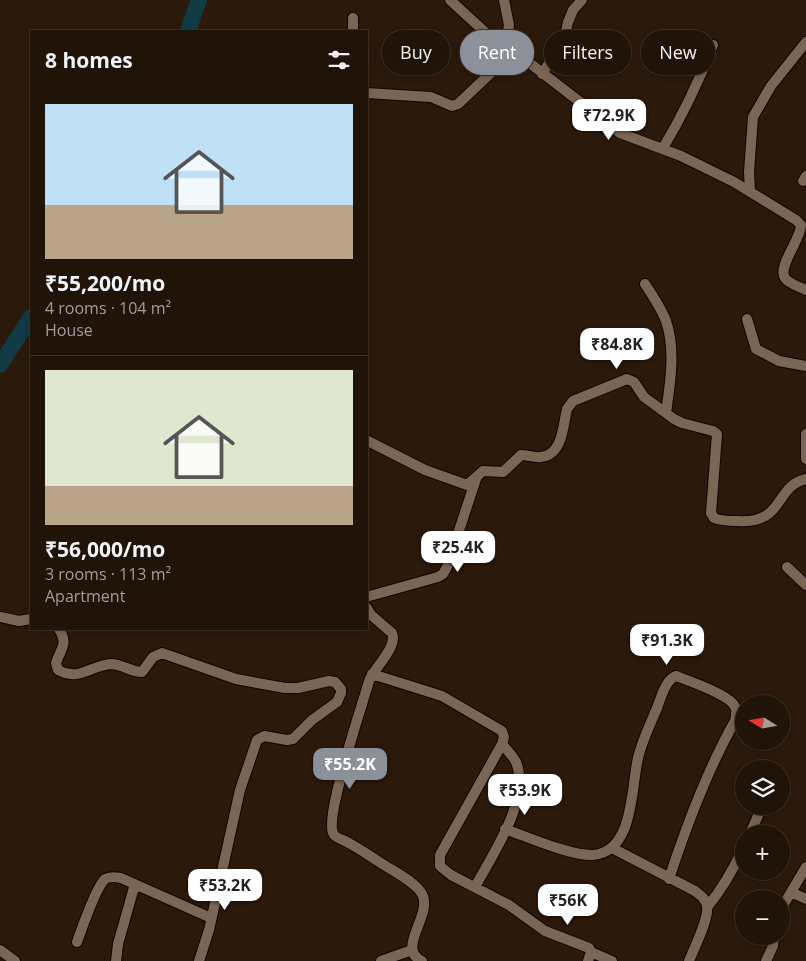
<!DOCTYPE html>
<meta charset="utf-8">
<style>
:root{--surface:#201308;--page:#281c12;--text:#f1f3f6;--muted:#a29e9c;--line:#3d3229;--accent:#8c9099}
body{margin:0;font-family:"Open Sans",sans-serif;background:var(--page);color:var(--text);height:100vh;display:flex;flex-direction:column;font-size:19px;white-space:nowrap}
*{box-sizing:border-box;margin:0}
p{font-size:16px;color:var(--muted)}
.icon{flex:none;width:28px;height:28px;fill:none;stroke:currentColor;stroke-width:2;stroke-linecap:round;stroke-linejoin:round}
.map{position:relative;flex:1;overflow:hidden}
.drawer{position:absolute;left:30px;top:30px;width:338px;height:600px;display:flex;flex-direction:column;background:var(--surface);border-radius:0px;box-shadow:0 2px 8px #0003,0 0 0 1px var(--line)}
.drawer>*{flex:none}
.banner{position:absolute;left:382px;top:30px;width:348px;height:45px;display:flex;gap:10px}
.needle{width:32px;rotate:281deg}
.tools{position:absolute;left:735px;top:695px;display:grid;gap:10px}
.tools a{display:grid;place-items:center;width:55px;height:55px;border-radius:50%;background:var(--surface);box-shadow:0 2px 8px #0003,0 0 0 1px var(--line);font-size:25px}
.price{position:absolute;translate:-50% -42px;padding:0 11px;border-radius:10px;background:#fff;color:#222;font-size:16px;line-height:32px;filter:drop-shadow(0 1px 2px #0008)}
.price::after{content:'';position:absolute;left:50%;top:30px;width:15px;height:11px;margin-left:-8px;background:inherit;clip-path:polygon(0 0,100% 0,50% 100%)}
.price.selected{background:var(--accent);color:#fff}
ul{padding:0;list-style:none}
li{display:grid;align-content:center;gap:10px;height:265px;padding:0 15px}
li+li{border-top:1px solid var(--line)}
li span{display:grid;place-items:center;height:155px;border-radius:0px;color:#555}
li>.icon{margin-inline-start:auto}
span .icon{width:90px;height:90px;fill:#fffc;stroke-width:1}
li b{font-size:21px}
h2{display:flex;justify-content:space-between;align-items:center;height:60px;padding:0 15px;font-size:21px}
.tag{padding:0 18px;border-radius:22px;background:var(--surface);box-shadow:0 2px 8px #0003,0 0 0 1px var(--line);font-size:18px;line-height:45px}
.tag.selected{background:var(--accent);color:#fff}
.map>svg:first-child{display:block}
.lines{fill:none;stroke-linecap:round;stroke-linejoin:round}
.river{stroke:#113c45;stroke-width:16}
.minor-casing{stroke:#120400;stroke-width:12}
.minor{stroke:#7b6655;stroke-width:10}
</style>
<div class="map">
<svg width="806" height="961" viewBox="0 0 806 961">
<rect width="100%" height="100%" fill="#2b190b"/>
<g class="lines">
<path class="river" d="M188 31 199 0
M0 365 31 317"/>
<defs>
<path id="minor" d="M450 0 510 55
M504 0 509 25 505 50
M353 31V18
M542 74 564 40 568 22 573 10 582 0
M366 93 431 97 452 106 458 104 510 55 518 54 620 133 681 156 734 182 796 220 801 225C801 239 777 267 785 278 789 284 800 287 806 290
M663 148C683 115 699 81 713 45
M803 181 806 176
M750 192 749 172 753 117 771 86 806 42
M645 284C653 296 661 308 666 321 676 350 670 384 666 413
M747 319 756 349 779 361 806 366
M806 434V459
M366 440 425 470 467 485 483 471 503 472 521 455C528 455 535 458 541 457 563 455 563 425 567 409L573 401 627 379 634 382 644 397 674 419 682 423 713 431 717 434 711 513 714 518C721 521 729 521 737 521 786 524 774 486 806 479
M787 567 806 585
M366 597 438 577 443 574 447 567 476 479
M366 607 371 615 392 633C398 647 374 668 369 681 362 706 325 815 333 833 335 838 341 839 345 841 359 848 371 857 384 865 395 872 419 884 423 896 431 917 396 949 422 961
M0 617 19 621 31 619
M59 629C69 645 60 649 56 663L58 670C79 682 91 665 111 664 122 664 131 672 142 672L153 657 162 653 236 679 285 688H298L329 681 335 682 341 689V693L337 702 312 720 293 739 287 740 264 736 257 740 240 790 209 930 199 961
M372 674 442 696 502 731 504 737 502 744 440 855V866L451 875 509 905 545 931 589 948 591 952 588 961
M505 829C528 837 571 856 593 855 634 852 631 788 638 758 642 741 650 725 657 708 661 698 665 680 676 676 689 681 727 694 734 705 738 710 736 715 735 721 707 770 687 824 669 879
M750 834 760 811
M612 848 695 891C700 895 707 899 707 907 709 919 694 948 689 961
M475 887C492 855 531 800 516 762 513 756 506 749 502 744
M791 892 806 899
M708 906C723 888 734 868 744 847
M781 909 806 867
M77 942C82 928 96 887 105 879 110 876 116 877 121 878L211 918
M0 950 15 961
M591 952 612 961
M116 961 118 944 135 884
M381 961 412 950
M766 961 773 946 774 936"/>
</defs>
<use href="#minor" class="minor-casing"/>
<use href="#minor" class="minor"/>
</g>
</svg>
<div class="tools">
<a><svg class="needle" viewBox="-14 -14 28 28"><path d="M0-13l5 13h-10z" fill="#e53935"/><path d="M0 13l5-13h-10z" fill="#a29e9c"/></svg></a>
<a><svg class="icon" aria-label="layers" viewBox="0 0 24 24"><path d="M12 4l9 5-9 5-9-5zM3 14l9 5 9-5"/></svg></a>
<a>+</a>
<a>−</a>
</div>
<b class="price" style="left:609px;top:141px">₹72.9K</b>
<b class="price" style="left:617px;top:370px">₹84.8K</b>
<b class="price" style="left:458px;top:573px">₹25.4K</b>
<b class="price" style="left:667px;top:666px">₹91.3K</b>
<b class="price selected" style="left:350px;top:790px">₹55.2K</b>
<b class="price" style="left:525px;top:816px">₹53.9K</b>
<b class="price" style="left:225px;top:911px">₹53.2K</b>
<b class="price" style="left:568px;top:926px">₹56K</b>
<div class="banner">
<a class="tag">Buy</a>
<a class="tag selected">Rent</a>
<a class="tag">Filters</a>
<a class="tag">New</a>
</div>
<section class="drawer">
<h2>8 homes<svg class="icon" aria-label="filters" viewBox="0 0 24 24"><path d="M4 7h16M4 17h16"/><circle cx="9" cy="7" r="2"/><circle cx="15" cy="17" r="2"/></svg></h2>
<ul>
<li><span style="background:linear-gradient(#bfe0f5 65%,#b9a48a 0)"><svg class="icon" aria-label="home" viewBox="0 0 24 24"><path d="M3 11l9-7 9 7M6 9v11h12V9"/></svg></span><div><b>₹55,200/mo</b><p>4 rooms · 104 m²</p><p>House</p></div></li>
<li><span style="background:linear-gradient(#dfe7d0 75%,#b9a48a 0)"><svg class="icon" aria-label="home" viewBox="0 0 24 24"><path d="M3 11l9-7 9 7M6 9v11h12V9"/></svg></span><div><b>₹56,000/mo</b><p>3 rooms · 113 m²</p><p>Apartment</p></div></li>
</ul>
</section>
</div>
